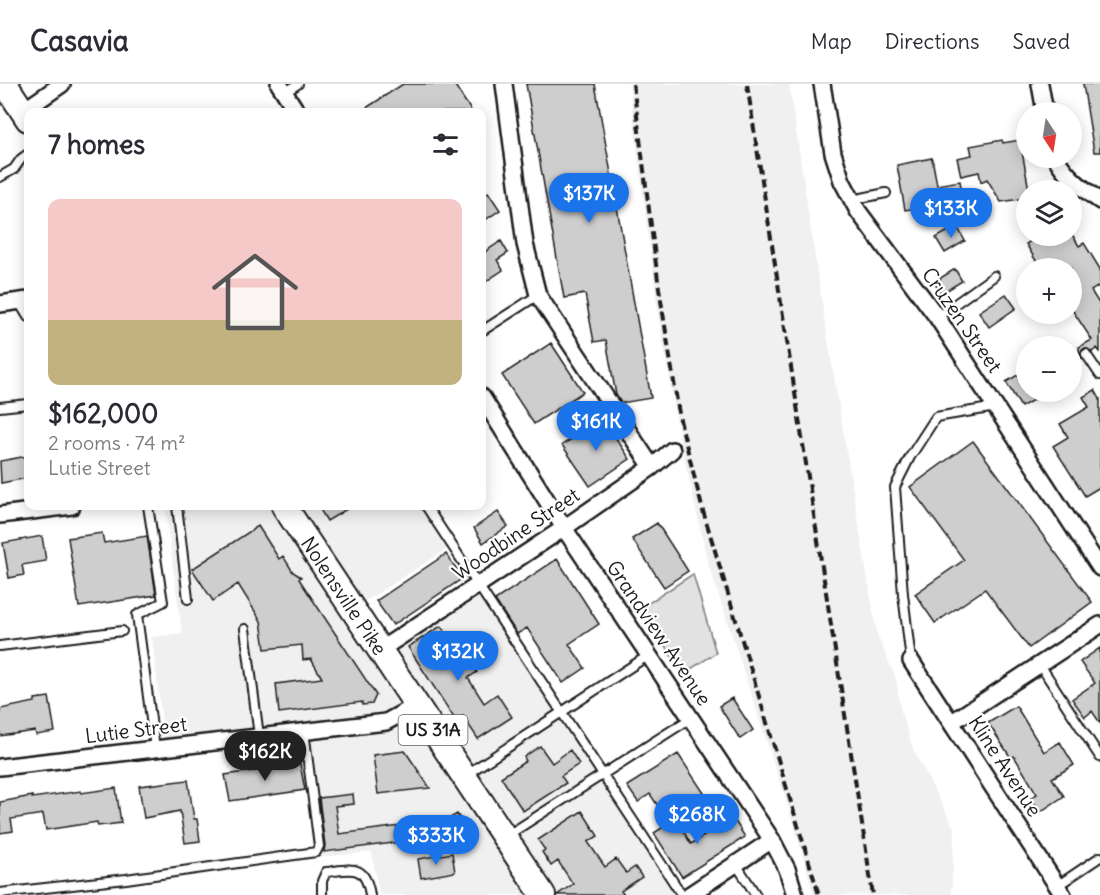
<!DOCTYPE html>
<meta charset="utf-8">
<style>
:root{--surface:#fff;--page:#f2f2f3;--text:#2b2b33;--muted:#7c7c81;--line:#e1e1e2;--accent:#1a73e8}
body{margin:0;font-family:Delius,sans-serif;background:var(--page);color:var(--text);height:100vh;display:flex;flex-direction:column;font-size:22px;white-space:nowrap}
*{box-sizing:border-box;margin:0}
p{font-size:20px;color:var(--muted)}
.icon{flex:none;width:33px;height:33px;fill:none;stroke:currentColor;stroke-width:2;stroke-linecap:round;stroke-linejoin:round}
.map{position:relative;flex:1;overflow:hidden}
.details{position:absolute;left:24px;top:24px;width:462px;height:402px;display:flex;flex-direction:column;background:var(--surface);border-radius:12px;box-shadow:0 3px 15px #0003}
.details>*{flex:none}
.needle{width:39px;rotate:168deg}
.controls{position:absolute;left:1016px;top:18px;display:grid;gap:12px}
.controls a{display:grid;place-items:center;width:66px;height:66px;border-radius:50%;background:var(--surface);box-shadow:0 3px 15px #0003;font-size:30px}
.price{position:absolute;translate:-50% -51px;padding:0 14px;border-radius:21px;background:var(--accent);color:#fff;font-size:20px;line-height:39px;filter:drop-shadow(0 2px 3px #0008)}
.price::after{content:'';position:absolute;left:50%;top:36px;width:18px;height:14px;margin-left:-9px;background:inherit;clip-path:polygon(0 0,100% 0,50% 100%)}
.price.selected{background:#222;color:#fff}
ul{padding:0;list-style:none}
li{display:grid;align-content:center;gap:12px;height:318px;padding:0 24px}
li+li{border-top:2px solid var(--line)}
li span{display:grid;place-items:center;height:186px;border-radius:12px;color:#555}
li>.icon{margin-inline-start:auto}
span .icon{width:108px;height:108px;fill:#fffc;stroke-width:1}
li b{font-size:26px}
h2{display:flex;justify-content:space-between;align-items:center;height:72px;padding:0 24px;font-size:26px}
header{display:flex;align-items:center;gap:36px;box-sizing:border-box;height:84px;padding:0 30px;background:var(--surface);border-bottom:2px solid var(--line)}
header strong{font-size:28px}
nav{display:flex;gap:33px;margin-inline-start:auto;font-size:21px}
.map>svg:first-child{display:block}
.built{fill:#f0f0f0}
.green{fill:#e2e2e2;stroke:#7f7f7f;stroke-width:1.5}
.building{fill:#cecece;stroke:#1c1c1c;stroke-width:1.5}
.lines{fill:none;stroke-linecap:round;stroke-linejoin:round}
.lane-casing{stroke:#1c1c1c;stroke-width:12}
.street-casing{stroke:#1c1c1c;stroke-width:20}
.primary-casing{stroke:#1c1c1c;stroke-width:28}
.lane{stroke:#fff;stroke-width:8}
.street{stroke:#fff;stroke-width:15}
.primary{stroke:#fff;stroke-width:24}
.rail{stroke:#1c1c1c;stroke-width:4;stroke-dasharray:9 4.5;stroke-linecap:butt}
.labels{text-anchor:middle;stroke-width:4.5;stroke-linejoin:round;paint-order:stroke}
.shield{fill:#fff;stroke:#606060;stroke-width:1.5}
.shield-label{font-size:18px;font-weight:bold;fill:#1c1c1c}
.street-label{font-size:20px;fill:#1c1c1c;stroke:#fff}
</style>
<header>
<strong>Casavia</strong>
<nav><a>Map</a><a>Directions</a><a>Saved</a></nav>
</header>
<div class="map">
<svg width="1100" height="811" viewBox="0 0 1100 811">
<rect width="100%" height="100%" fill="#fff"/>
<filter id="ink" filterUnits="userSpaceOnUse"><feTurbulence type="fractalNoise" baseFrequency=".0167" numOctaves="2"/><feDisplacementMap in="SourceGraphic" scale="12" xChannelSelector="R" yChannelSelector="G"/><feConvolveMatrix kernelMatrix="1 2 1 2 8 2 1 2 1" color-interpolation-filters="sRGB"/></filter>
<g filter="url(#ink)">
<path class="built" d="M629 0H789L824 233 877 550 896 595 901 628 913 665 955 746 951 811H814L795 744 708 479 680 355 659 235Z
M165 422H426L452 462 353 525 380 566 478 501 682 811H454L452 808 426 811H379L372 768 321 773 304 647 165 663 152 553 182 549Z"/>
<path class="green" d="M693 490 716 569 683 590 641 524Z"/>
<path class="building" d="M403 0H454L472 28H360Z
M526 0H595L651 314 621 319 616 311 606 256 594 258 585 210 564 214Z
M1083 0H1100V68H1094Z
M1002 56 1003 59 1020 56 1029 106H1026V114L1001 118 987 95 981 98 979 88 961 92 957 74 972 71 970 62Z
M932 74 937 101 960 97 966 133 955 135 952 118 905 126 897 81Z
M488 108 500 126 482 138V113Z
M957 142 965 157 945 169 936 154Z
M1039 152H1073L1079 162 1084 159 1100 185V201L1091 207 1100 221V268L1097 264 1092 268 1085 264 1081 267V274L1079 275V263L1092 256 1071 224V184H1045L1041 179 1038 180 1026 160Z
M501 157 508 169 497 176 503 186 482 200V170Z
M955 185 962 197 941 210 934 198Z
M1006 210 1016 224 989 243 979 228Z
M551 259 583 308 534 340 502 291Z
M1026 286V308H1047L1021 323 1006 298Z
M1095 306 1100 315V403L1085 412 1053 362 1068 353 1060 340 1089 323 1083 313Z
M603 335 630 375 590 402 562 361Z
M973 357 1092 518 1029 564 985 505 935 539 915 510 964 476 910 403Z
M28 372V394L1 399 0 377Z
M318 422H352L327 437Z
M498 428 508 442 483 459 474 444Z
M657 439 688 487 664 503 632 455Z
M258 442 279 475 283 472 293 488 301 493 299 495 376 611 372 620 362 621V618L279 629 276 600 322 594 311 575 303 576 302 561 265 565 261 537 238 500 213 517 192 485Z
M102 449 104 459 147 452 156 511 79 523 68 454Z
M42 452 46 477 22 481 24 491 9 494 3 459Z
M446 470 463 494 393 541 376 517Z
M557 475 599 540 569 560 585 584 563 599 527 544 517 550 495 516Z
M441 542 457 566 468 558 482 579 474 584 477 588 468 594 484 619 497 610 512 633 478 655 463 632 456 637 408 563Z
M1100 564V639L1092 627 1085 633 1072 615 1095 599 1080 578Z
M49 613 55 648 36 651 35 647 0 652V625L35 618V615Z
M732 614 753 646 740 655 719 622Z
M1016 622 1044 668 1060 658 1074 681 1052 694 1064 712 1040 728 1031 714 1037 710 1014 672 1011 674 988 639Z
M540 662 552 679 570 666 579 680 561 692 566 699 523 727 501 693 526 677 524 673Z
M405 667 430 704 378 710 373 671Z
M678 670 704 709 666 734 650 710 638 718 627 702Z
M300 680 305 706 230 717 225 691Z
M188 696 194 735H197L200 757 185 759 180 727 144 734 139 702Z
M116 704 121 739 98 742 97 738 46 746 43 730 11 735 13 747 0 749V718L32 712V714L81 707V709Z
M353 710 354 720 335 722 339 750 447 736 457 730 465 743 455 749V751L324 768 325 761 319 714Z
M582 727 598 752 588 758 605 783 616 775 626 789 635 783 642 793 621 807 624 811H557L573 800 558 777 551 782 542 768 545 766 538 756Z
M733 734 745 753 682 793 654 749 676 735 691 760Z
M452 769 455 788 421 794 418 775Z"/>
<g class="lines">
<defs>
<path id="lane" d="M284 9 298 0
M0 93 14 85 21 75 28 70
M852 116 886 109
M19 218 28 233
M937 233 994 192
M482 247 538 211
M1086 270 1100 291
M0 323 28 320
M148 422 163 518 137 531 155 665
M177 422 188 515
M426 422 682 811
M245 545 259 652
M0 562 122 547
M911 577 903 510 895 403 910 373 936 333 996 323
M1040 581 1100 673
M467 690 649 571
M508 751 691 634
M736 780 756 811
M1057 802 1100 773
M0 809 126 795 316 768 319 762 304 647
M322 811V797L326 788C352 785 365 779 370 811"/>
<path id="street" d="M279 0 297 28
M504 0 525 160 538 211 652 383
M822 0 833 69 842 97 858 127 937 233 1100 484
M1040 0 1045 28
M23 27 62 0
M1056 74C1067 93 1082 104 1100 117
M0 220 28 216
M482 313 564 444 772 756 787 785 795 811
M0 431 72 422
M380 566 564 444 652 383 672 366
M911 577 1063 811
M952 638 1100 541
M0 683 386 638 417 621
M689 811 772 756"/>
<g id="primary">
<path d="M5 0 28 35"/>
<path id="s1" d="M284 422 543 811"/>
</g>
</defs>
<use href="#lane" class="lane-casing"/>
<use href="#street" class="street-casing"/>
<use href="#primary" class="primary-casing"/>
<use href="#lane" class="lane"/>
<use href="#street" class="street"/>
<use href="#primary" class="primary"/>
<path class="rail" d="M633 0 659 204 680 336 703 427 819 811
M747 0 873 811"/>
</g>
</g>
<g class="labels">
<rect class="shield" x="398.5" y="631" width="69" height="30" rx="4.5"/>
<g class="shield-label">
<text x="433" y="652">US 31A</text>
</g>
<g class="street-label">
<text transform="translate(962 236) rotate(55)" y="7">Cruzen Street</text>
<text transform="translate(516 450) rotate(-34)" y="7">Woodbine Street</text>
<text dy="7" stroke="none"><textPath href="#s1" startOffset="108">Nolensville Pike</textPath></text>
<text transform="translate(659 549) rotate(56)" y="7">Grandview Avenue</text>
<text transform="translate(136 646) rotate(-7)" y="7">Lutie Street</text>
<text transform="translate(1005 682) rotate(57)" y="7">Kline Avenue</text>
</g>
</g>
</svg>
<div class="controls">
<a><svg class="needle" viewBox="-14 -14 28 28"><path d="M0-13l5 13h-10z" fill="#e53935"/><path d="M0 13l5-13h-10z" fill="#7c7c81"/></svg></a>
<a><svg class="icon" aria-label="layers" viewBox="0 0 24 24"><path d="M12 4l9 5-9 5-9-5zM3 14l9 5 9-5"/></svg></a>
<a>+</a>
<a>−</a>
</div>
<b class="price" style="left:589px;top:140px">$137K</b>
<b class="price" style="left:951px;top:155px">$133K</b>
<b class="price" style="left:596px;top:368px">$161K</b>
<b class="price" style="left:458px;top:598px">$132K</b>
<b class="price selected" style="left:265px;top:698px">$162K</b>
<b class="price" style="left:697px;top:761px">$268K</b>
<b class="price" style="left:436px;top:782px">$333K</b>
<section class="details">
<h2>7 homes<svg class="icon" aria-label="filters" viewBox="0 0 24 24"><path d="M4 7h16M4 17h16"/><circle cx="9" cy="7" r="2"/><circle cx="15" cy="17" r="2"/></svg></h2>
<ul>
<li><span style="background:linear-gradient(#f6c9c9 65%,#c2b280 0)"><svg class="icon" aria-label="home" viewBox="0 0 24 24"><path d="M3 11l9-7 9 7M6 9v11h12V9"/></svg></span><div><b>$162,000</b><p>2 rooms · 74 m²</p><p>Lutie Street</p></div></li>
</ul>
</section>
</div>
